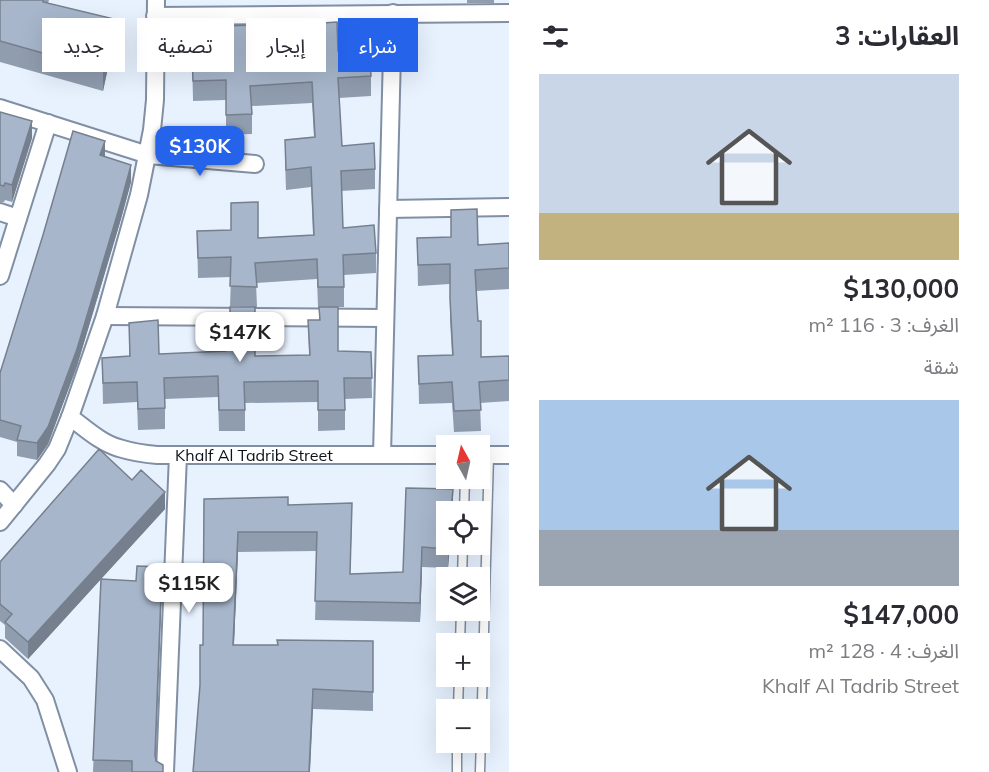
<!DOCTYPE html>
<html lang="ar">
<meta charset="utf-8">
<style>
:root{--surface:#fff;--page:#f2f2f3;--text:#2b2b33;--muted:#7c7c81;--accent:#2563eb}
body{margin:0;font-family:Mulish,"Noto Sans Arabic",sans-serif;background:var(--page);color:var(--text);direction:rtl;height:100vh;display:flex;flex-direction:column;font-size:22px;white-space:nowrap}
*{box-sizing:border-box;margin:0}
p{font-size:20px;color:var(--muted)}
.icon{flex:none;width:33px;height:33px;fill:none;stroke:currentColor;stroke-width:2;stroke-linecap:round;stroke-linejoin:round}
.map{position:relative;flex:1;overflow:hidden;direction:ltr}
.side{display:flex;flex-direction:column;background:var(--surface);width:480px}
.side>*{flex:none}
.top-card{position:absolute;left:18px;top:18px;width:400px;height:54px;direction:rtl;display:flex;gap:12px}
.needle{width:39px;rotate:352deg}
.controls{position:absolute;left:436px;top:435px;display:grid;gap:12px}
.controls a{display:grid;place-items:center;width:54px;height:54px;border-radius:0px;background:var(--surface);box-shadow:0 6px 24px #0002;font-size:30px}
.price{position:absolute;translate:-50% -51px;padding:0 14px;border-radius:12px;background:#fff;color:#222;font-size:20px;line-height:39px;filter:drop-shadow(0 2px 3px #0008)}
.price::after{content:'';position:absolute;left:50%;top:36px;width:18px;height:14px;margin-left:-9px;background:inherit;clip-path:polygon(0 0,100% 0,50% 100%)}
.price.on{background:var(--accent);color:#fff}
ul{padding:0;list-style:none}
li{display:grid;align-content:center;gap:12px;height:318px;padding:0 30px}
li span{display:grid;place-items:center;height:186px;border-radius:0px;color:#555}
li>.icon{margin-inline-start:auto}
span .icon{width:108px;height:108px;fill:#fffc;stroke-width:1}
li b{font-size:26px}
h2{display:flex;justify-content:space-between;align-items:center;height:72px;padding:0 30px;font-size:26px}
.tag{padding:0 21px;border-radius:0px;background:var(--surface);box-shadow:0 6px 24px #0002;font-size:21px;line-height:54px}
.tag.on{background:var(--accent);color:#fff}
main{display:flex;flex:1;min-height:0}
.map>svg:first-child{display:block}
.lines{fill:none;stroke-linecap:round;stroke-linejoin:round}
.lane-casing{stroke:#818fa3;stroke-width:11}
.street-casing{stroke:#818fa3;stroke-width:20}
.lane{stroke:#fff;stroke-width:8}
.street{stroke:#fff;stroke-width:16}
.wall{fill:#909daf}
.shaded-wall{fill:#757f8e}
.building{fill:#a7b6cb;stroke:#757f8e;stroke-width:1.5}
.labels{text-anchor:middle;stroke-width:5;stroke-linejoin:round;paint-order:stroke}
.street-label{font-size:16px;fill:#0b1118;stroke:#fff}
</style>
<main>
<section class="side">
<h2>العقارات: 3<svg class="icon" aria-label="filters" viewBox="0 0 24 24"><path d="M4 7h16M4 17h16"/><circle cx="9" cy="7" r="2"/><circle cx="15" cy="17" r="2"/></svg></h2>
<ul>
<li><span style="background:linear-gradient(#c9d6e8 75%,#c2b280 0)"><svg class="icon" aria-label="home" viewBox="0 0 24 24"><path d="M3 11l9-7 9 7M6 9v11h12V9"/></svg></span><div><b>$130,000</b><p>الغرف: 3 · 116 m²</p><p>شقة</p></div></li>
<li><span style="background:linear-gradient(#a9c7e8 70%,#9aa5b1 0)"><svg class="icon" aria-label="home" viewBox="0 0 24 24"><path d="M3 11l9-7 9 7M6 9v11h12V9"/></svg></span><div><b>$147,000</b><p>الغرف: 4 · 128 m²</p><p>Khalf Al Tadrib Street</p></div></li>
</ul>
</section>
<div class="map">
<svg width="509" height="772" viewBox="0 0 509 772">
<rect width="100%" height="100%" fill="#e8f2ff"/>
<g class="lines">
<defs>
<path id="lane" d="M464 512 465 478
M462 578 463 544
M460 644 461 610
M458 710 459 676
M457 772V742
M480 772 489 455"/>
<g id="street">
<path d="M155 16 509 13"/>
<path d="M0 108 148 155 255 164"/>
<path d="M388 209 509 207"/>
<path d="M0 212 18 218"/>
<path d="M0 276 48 123"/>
<path d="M105 316 385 318"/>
<path id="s1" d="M70 417C85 428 101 443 119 448 132 452 144 454 157 455H447"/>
<path d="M382 455 393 13"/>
<path d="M480 455H509"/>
<path d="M0 490 14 505"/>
<path d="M0 522 47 464 57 449 70 417 105 316 139 195 152 130 155 100 156 0"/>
<path d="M0 649 31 678 45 700 68 772"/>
<path d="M165 772 178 455"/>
</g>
</defs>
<use href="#lane" class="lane-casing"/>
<use href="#street" class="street-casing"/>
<use href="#lane" class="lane"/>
<use href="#street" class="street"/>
</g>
<path class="wall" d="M0 0H49L48 3 114 40 103 91 0 62Z
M467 0H494V3H467Z
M308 24 338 51 371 76V96L339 98 342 146 375 169V189L341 191 343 228 376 253V273L344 275V307H318L317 279 256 283 257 307 230 306 231 277 198 278 197 231 258 238 313 235 311 187 286 190 285 160V140L314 137 312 103 252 106V134L226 135V100L193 101 192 54 227 53 253 61 308 58Z
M0 112 32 138 12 202 5 200 4 202H0Z
M105 156 131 182 121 219 77 366 48 444 37 460 17 456V442L0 437V373Z
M417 238 478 245 509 243V289L476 291 481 357 509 356V401L480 403 481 431 454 432 452 403 419 404 418 356 452 355 450 320V284L418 286Z
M319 307 338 351 371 352 372 398 345 399V430L318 431V402L245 403V431H219L218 397 165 399V429L138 430 137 402 103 404 102 358 129 356V323L159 354 255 356 309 355 308 320H319Z
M132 480 165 509 101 579 162 584 155 757 156 761 163 772H93L101 579 28 659 5 638V625L0 621V562Z
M453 489V512H447L450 544 448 568 422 567 420 622 315 620 317 551 238 552 234 645H277L373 641V711L313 709 203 645 204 499 288 505 352 522 350 574 403 572Z"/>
<path class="shaded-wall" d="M114 19V40L103 91V70Z
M32 121V138L12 202V185Z
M105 141V158L100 155Z
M131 165V182L121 219 77 366 48 444 37 460V443Z
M453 489V512H451Z
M165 492V509L28 659V642Z
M238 532V552L233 665V645Z
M448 544H450L448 568Z
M422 547V567L420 622V603Z
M162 567V584L155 772V755Z
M313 689V709L310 772H309Z"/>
<path class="building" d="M0 0H43V2L114 19 103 70 0 41Z
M337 22 338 51 369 48 371 76 338 78 342 146 374 143 375 169 341 171 343 228 374 225 376 253 343 255 344 287H318L317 259 255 263 257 287 230 286 231 257 198 258 197 231 231 230V203L258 202V238L314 235 311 167 286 170 285 140 315 137 312 82 250 86 252 114 226 115V80L193 81 192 54 227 53 226 26 253 25V61L310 58 308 24Z
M0 112 32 121 12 185 5 183 4 186 0 185Z
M73 131 105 141 100 155 131 165 121 202 77 349 48 427 37 443 17 440 21 426 0 420V373L43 235Z
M477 209 478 245 509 243V268L475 270 478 321H481V357L509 356V380L479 382 481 410 454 411 452 382 419 384 418 356 453 355 450 299V264L418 265 417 238 451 237V210Z
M230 307H255V356L310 355 308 320H320L319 307H338V351L371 352 372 378H344L345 410H318V381L244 382 245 410H219L218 376 164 378 165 408 138 409 137 382 103 383 102 358 130 356 129 323 158 320 159 354 226 351V321H230Z
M99 449 132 480 141 470 165 492 28 642 5 622 12 614 0 604V562Z
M406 488 453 489 451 512H447L448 549 422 547 420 603 315 601 317 532H238L233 645H278L277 640 373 641V692L313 689 309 772H193L200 685V645H203L204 499 288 497V505L352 503 350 574 403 572Z
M137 566 162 567 155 755 156 761 163 765V772H132V761L93 760 101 579 136 581Z"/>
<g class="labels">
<g class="street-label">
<text dy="6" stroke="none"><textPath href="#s1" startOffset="194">Khalf Al Tadrib Street</textPath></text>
</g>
</g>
</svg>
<div class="controls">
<a><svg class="needle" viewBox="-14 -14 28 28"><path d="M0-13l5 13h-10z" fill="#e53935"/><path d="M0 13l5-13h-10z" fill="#7c7c81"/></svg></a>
<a><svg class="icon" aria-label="locate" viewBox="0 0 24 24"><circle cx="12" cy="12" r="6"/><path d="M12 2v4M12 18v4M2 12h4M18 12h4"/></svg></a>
<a><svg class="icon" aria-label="layers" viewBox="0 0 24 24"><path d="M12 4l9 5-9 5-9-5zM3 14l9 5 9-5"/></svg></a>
<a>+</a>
<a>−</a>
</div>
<b class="price on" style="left:200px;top:177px">$130K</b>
<b class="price" style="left:240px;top:363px">$147K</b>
<b class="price" style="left:189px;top:614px">$115K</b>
<div class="top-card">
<a class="tag on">شراء</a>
<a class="tag">إيجار</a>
<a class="tag">تصفية</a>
<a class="tag">جديد</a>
</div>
</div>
</main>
